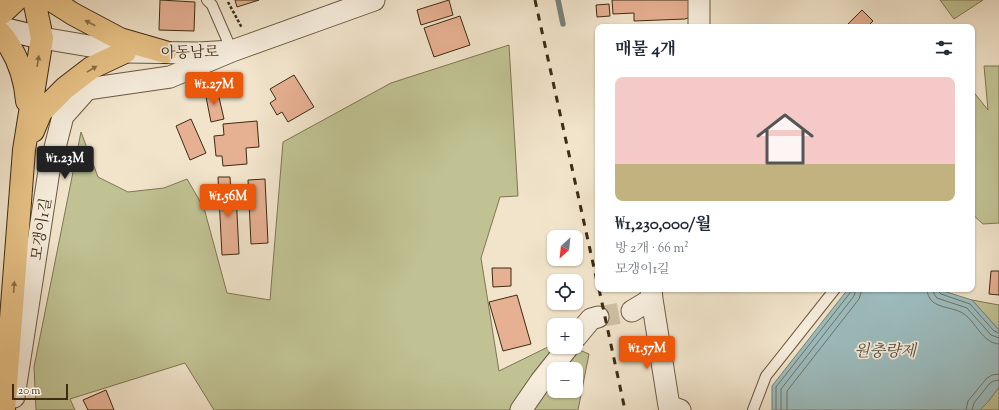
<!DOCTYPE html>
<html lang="ko">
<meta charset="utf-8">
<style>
:root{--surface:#fff;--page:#f6f6f7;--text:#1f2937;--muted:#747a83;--line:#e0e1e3;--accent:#ea580c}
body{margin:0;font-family:"Sorts Mill Goudy","Noto Serif KR",serif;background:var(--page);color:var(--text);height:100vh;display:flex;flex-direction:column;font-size:15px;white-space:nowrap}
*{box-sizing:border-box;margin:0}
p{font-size:13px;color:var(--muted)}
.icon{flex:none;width:22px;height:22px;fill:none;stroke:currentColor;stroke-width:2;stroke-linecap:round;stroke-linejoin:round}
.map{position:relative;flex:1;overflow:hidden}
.side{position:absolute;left:595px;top:24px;width:380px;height:268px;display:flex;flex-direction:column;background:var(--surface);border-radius:8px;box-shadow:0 1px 3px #0004}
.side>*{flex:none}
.needle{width:26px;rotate:207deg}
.fabs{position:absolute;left:547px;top:230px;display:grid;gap:8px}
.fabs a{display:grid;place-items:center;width:36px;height:36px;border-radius:8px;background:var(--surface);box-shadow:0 1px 3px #0004;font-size:20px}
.scale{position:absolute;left:12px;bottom:10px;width:56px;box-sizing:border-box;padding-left:4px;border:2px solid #3e2b12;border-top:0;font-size:11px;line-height:14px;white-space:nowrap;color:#3e2b12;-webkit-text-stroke:3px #f6eddd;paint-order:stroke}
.price{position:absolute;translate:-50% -34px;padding:0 9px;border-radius:4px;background:var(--accent);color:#fff;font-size:13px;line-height:26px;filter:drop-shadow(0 1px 2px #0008)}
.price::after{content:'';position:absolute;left:50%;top:24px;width:12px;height:9px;margin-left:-6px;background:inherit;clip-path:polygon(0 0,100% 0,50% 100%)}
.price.selected{background:#222;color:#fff}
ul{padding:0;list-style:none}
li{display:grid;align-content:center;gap:8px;height:212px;padding:0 20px}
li+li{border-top:1px solid var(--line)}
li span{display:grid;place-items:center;height:124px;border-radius:8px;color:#555}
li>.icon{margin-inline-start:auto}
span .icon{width:72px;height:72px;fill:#fffc;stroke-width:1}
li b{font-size:17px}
h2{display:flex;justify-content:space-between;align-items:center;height:48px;padding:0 20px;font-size:17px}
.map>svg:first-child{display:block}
.green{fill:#c0c293;stroke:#7f7652;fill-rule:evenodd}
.water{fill:#9dbdbf;stroke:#77837a}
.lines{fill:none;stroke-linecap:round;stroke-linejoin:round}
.shore{stroke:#6e7468;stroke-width:1}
.stream{stroke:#77837a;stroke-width:5.5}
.building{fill:#e6b092;stroke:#3e2b12}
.minor-tunnel{stroke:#cdbfa6;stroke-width:21;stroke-dasharray:21 10;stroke-linecap:butt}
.service-casing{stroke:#6b5940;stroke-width:12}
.minor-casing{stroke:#6b5940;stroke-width:23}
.secondary-casing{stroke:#3e2b12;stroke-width:24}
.trunk-casing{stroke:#3e2b12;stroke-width:24}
.path{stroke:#3e2b12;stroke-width:2.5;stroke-dasharray:3 2;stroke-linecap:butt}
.service{stroke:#f6eddd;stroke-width:10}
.minor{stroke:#f6eddd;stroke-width:21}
.secondary{stroke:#f6eddd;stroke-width:22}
.trunk{stroke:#e8c286;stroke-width:22}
.rail{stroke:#3e2b12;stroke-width:3;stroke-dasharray:7 7;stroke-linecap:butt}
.oneway{fill:#8a6f46}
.labels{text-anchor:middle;stroke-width:3.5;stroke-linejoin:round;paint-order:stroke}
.street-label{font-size:15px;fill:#3e2b12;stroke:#f6eddd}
.water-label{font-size:16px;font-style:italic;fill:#56503d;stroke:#f6eddd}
</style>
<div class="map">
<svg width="999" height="410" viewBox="0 0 999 410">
<rect width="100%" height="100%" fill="#f1e4cb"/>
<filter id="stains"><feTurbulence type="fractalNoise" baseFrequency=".005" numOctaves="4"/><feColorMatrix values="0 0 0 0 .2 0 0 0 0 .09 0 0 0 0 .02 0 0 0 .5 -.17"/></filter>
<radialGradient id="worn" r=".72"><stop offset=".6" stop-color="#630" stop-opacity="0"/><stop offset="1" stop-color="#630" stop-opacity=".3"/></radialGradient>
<path class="green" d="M940 0H983L954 19Z
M509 45 518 196 500 197 481 258 499 371 554 344V347H572L589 354 578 410H214L185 363 70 399 75 410H36L34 367 81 132 98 177 128 192 164 188 187 179 204 208 227 293 270 300 283 142 391 83ZM554 369H576V391H554Z
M984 66H999V223L983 224 972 214V90L988 110Z
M972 300 999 305V330Z
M999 387V410H980L988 402Z"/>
<path class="water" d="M848 289H937L972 300 999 330V387L988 402 980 410H772V386Z"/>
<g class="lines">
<path class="shore" d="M927 289C928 310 951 305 964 314 976 322 982 343 999 344
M933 289 934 294 937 298 967 308 991 335 999 338
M939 289V292L941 294 970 304 994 331 999 333
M776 410V387L850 293 851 289
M781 410V389L854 296 856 289
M787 410V391L859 299 862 289
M966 410 968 401 987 378 992 375 999 374
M972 410 974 403 990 383 994 381 999 380"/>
<path class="stream" d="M558 0 563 24"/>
</g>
<path class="building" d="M160 0 195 2 194 31 159 30Z
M235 0H259L237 7Z
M449 0 453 15 421 25 417 10Z
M612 0H692L693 16 685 19 634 21V13L613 14Z
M609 4 610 16 597 17 596 5Z
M862 10 873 21 867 27H845Z
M460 16 470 45 434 57 424 28Z
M294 75 314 107 288 122 282 112 277 115 270 103 276 99 270 89Z
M217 89 224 119 211 122 205 92Z
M191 119 206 153 190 160 176 126Z
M257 121 259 147 246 148 247 164 223 166 222 156H216L214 136 224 135 223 124Z
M218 177H230L231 193H236L239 254 222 255Z
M265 179 268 243 251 244 248 180Z
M492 268H511V286L493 287Z
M991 271H999V295L989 294Z
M517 295 531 344 503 351 489 302Z
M106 390 114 410H88L83 400Z"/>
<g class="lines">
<path class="minor-tunnel" d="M598 317 632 311"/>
<defs>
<path id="service" d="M207 0 212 5 232 51
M753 410 766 376 835 289"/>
<path id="minor" d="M699 0V27
M42 38 125 52 199 53 232 51 374 0
M652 299 669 406 680 410
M632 311 652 299 651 289
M576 337 591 319 598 317
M14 397 49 171 63 116 87 89 170 77 232 51
M521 410 541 381 568 347"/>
<path id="secondary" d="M0 28 42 38"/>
<path id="trunk" d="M51 0 73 14 120 39 165 52
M0 13H2L16 0
M0 33C16 52 25 76 27 101
M33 131 41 112 65 88 91 68 125 52
M4 410 24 150 42 38 34 0"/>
</defs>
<use href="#service" class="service-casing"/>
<use href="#minor" class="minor-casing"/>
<use href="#secondary" class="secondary-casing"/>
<use href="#trunk" class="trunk-casing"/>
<path class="path" d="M228 2 242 28"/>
<use href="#service" class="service"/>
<use href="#minor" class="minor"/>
<use href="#secondary" class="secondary"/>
<use href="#trunk" class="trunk"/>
<path class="rail" d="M535 0 598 286
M599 289 625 410"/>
</g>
<defs><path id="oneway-solid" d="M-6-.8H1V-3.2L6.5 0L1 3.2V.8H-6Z"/></defs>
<g class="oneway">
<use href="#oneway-solid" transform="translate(90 23) rotate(-152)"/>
<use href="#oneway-solid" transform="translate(38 61) rotate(-81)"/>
<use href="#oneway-solid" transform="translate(92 69) rotate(-31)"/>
<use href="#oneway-solid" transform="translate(14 287) rotate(-86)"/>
</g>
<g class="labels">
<g class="street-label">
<text transform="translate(190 52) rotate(-1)" y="5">아동남로</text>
<text transform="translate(41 229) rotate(-81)" y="5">모갱이1길</text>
</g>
<g class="water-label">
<text x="885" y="356">원충량제</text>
</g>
</g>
<rect width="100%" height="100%" filter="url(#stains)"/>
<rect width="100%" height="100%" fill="url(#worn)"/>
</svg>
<div class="fabs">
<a><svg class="needle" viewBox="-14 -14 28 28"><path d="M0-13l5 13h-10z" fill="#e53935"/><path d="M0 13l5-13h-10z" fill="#747a83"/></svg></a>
<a><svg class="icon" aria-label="locate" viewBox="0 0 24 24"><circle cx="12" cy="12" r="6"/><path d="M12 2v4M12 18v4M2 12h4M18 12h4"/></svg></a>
<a>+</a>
<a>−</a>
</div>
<div class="scale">20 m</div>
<b class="price" style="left:214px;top:106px">₩1.27M</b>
<b class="price selected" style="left:65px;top:180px">₩1.23M</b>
<b class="price" style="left:228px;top:218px">₩1.56M</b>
<b class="price" style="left:647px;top:370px">₩1.57M</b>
<section class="side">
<h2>매물 4개<svg class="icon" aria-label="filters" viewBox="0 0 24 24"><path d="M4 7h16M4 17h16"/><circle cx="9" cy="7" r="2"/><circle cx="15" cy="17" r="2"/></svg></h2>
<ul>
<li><span style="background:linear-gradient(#f6c9c9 70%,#c2b280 0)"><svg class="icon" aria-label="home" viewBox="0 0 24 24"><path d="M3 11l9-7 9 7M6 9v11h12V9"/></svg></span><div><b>₩1,230,000/월</b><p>방 2개 · 66 m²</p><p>모갱이1길</p></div></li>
</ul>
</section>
</div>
